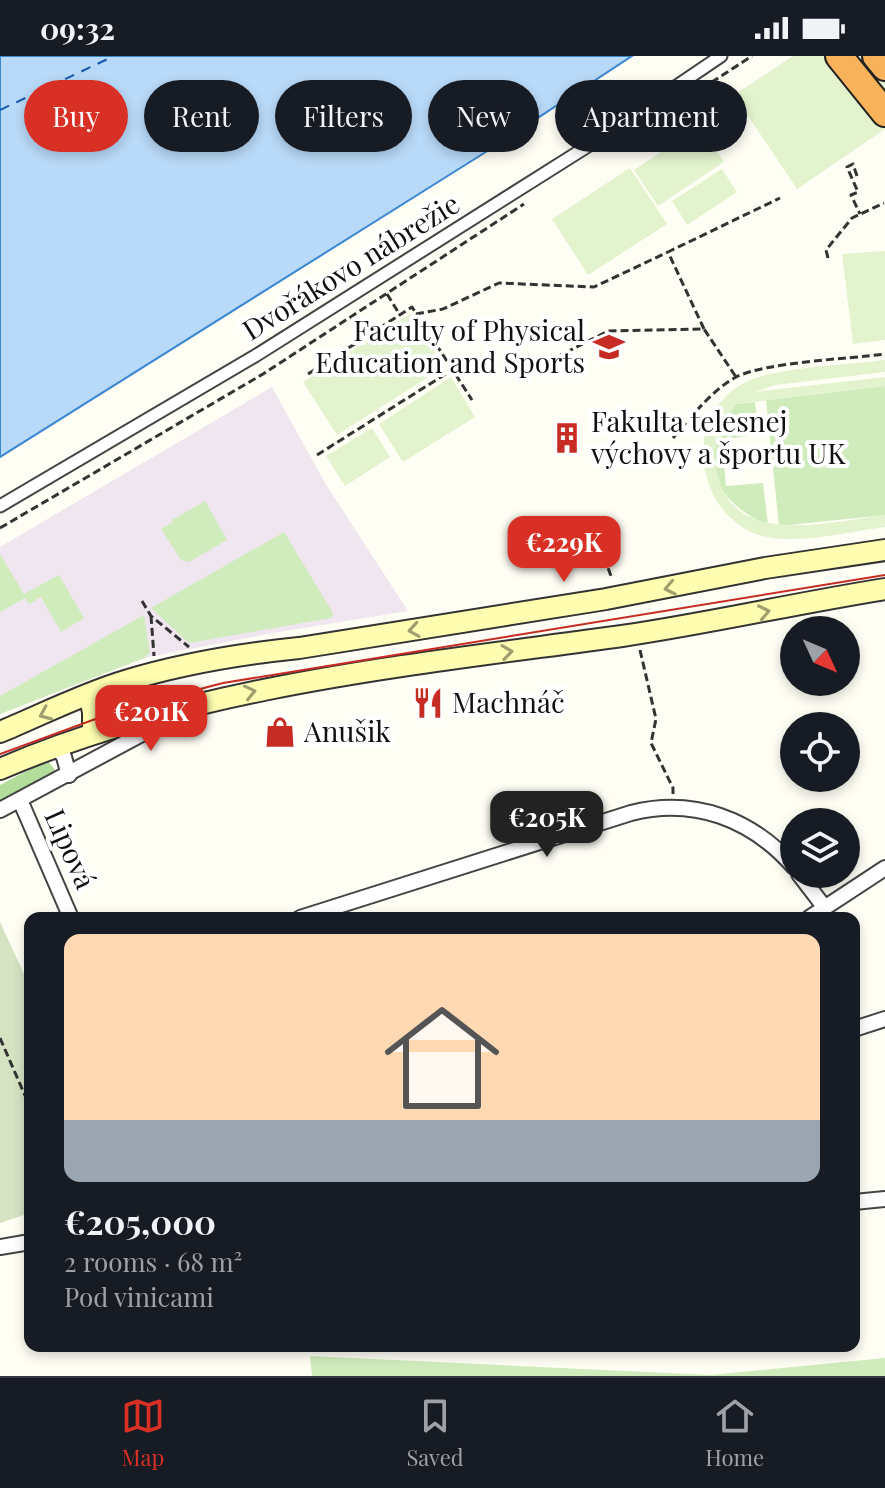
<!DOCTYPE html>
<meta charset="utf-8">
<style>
:root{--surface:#171b24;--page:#242831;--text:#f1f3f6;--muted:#9ea1a6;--line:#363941;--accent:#d93025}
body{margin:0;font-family:"Playfair Display",serif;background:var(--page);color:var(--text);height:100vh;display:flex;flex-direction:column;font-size:30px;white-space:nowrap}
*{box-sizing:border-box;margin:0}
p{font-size:26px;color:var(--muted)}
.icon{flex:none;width:44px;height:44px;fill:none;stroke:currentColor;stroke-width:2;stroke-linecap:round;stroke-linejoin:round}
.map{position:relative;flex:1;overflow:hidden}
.drawer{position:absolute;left:24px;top:856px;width:836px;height:440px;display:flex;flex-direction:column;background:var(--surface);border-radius:16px;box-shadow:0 4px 12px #0003}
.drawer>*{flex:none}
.banner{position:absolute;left:24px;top:24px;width:838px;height:72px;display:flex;gap:16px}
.needle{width:52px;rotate:134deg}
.fabs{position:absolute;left:780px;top:560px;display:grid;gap:16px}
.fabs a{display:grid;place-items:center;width:80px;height:80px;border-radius:50%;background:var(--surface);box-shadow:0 4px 12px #0003;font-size:40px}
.price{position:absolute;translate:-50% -68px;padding:0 18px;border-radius:16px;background:var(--accent);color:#fff;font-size:26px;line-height:52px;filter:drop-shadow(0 2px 4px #0008)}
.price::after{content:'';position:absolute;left:50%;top:48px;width:24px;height:18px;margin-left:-12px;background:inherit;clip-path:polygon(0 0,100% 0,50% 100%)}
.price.selected{background:#222;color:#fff}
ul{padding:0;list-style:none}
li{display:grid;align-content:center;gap:16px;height:424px;padding:0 40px}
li+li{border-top:2px solid var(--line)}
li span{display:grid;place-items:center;height:248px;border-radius:16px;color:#555}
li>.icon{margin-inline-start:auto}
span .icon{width:144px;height:144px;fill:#fffc;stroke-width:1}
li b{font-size:34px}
.tag{padding:0 28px;border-radius:36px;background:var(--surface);box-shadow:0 4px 12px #0003;font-size:28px;line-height:72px}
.tag.selected{background:var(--accent);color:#fff}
.status{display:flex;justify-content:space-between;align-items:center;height:56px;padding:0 40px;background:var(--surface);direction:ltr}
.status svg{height:22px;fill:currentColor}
.tab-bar{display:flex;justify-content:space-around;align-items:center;height:112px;border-top:2px solid var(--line);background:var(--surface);font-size:22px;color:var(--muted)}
.tab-bar a{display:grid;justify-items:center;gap:4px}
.tab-bar .selected{color:var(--accent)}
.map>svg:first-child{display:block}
.industrial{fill:#efe6ef}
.green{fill:#d0ecbc}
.forest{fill:#b2dd9b}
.cemetery{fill:#d6e3c3}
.pitch{fill:#e2f3ce}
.water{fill:#b8d9f8;stroke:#3c87d1;stroke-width:2}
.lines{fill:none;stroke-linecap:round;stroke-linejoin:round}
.ferry{stroke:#1559a8;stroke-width:2;stroke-dasharray:10 8;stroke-linecap:butt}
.pedestrian-casing{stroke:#444;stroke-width:15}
.minor-casing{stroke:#444;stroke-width:18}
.secondary-casing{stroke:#333;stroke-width:24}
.motorway-casing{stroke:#222;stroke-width:30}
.path{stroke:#333;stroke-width:3;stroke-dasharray:8 4;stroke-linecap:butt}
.pedestrian{stroke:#fff;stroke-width:11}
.minor{stroke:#fff;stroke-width:14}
.secondary{stroke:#fffeb0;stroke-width:20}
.motorway{stroke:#f7b25a;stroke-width:26}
.tram{stroke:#c62c23;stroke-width:2}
.oneway{stroke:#a09f70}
.labels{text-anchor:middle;stroke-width:8;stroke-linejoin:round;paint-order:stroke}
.street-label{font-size:28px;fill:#111;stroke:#fff}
.poi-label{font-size:28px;fill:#111;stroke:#fff;text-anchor:start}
</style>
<div class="status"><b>09:32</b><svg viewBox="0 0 49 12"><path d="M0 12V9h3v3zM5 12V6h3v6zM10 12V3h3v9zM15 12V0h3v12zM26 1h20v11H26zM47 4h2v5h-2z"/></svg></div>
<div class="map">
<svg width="885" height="1320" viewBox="0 0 885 1320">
<rect width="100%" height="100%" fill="#fffef5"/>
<path class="industrial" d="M272 331 325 427 408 555 273 577 144 602 0 658V491Z"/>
<path class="green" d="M885 330V459L779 470 766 344Z
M755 346 758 378 722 384 726 430 763 427 768 469C708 443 699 399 736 348Z
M205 445 227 484 189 506 181 504 161 473 173 466 172 464Z
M284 476 333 557 331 562 189 587 151 552Z
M0 498 24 538 59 519 84 562 61 576 41 541 29 548 25 542 0 556Z
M144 559 150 597 144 602 0 658V640Z
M310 1300 711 1319 885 1302V1320H312Z"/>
<path class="forest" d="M47 704 56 715 0 746V729Z"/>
<path class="cemetery" d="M0 866 30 931V1157L0 1167Z"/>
<path class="pitch" d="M793 0H885V73L797 133 734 39Z
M700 70 724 106 658 150 634 114Z
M630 112 667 168 588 219 552 163Z
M722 113 737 136 687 169 672 145Z
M885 195V284L853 288 842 198Z
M410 258 444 311 337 379 303 326Z
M885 304V316L775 329 754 336 885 321V330L736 348C718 372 710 392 718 421 737 493 833 465 885 459V471C847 476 786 492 751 476 693 448 684 357 746 326 776 311 848 309 885 304Z
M451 321 475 361 403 406 379 368Z
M372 372 390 401 345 430 326 400Z"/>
<path class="water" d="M0 0H632L489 94 0 401Z"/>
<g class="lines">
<path class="ferry" d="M0 54 114 0"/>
<defs>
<path id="pedestrian" d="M0 450 255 300 588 90 721 0"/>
<path id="minor" d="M56 690 64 701 69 719
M20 744 71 862
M0 754 179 658
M799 818 825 852
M300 862 631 757C694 741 752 763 794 811
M809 862 885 812
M854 973 885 963
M854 1146 885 1143
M0 1191 30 1186"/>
<path id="secondary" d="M89 638 93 656V677
M0 676C41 659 82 638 125 625 181 608 240 598 299 592L606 543 765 512 885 494
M0 713C196 629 412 609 622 580 710 567 797 547 885 533"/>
<path id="motorway" d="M839 0 885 57
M876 0 885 11"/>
</defs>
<use href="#pedestrian" class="pedestrian-casing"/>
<use href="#minor" class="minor-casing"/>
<use href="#secondary" class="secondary-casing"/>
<use href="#motorway" class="motorway-casing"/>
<path class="path" d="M641 72 752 0
M857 120 853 108 847 111 858 136 851 139 860 158
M828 202 826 194 852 162 884 147
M387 238 400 259
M416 258 443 253 499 227 594 231 668 196
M704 273 668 196 780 142
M555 302 608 275 704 273 736 321
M308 318 412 251 472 344
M673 382C692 360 711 335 736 321 766 306 848 303 885 298
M317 399 452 314
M0 472 263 318 524 148
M604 501 611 520
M142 545 151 560 189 591
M151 560 154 600
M640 594 656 663 651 687 673 732V738
M0 982 30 1051"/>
<use href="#pedestrian" class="pedestrian"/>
<use href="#minor" class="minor"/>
<use href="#secondary" class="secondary"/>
<use href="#motorway" class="motorway"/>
<path class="tram" d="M0 698 120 654 223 627 885 519"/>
</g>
<defs><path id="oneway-chevron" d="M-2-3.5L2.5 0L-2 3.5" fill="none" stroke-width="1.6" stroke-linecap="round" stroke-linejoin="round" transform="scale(2)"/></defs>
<g class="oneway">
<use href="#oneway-chevron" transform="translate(670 532) rotate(169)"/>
<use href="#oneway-chevron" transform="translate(764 556) rotate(-12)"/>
<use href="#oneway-chevron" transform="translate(414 574) rotate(171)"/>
<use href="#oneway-chevron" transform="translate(507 596) rotate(-8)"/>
<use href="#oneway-chevron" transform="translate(250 636) rotate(-13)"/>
<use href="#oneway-chevron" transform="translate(45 658) rotate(157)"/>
</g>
<defs>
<symbol id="university-bare" viewBox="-9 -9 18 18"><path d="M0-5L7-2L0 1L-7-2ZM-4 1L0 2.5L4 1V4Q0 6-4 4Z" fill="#c62c23" stroke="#fff" stroke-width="2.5" paint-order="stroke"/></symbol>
<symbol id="building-bare" viewBox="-9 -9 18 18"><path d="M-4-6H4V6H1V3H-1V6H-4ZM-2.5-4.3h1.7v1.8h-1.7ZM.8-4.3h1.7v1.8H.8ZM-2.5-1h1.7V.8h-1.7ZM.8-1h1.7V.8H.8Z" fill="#c62c23" stroke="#fff" stroke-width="2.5" paint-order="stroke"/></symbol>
<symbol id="restaurant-bare" viewBox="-9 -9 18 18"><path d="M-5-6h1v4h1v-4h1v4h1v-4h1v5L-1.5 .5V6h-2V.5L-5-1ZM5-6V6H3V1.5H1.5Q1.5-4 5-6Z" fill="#c62c23" stroke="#fff" stroke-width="2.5" paint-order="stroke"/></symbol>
<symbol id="shop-bare" viewBox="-9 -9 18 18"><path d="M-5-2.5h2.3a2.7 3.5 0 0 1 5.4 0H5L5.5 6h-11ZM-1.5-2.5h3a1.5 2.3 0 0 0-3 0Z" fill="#c62c23" stroke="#fff" stroke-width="2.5" paint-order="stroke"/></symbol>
</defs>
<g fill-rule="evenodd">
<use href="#university-bare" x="587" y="269" width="44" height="44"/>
<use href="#building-bare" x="545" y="360" width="44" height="44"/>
<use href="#restaurant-bare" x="406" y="625" width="44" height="44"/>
<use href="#shop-bare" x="258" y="654" width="44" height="44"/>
</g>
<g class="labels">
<g class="street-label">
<text transform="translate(351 211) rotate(-32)" y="10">Dvořákovo nábrežie</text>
<text transform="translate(70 793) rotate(66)" y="10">Lipová</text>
</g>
<g class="poi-label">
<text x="585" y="285" text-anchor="end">Faculty of Physical<tspan x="585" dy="32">Education and Sports</tspan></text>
<text x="591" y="376">Fakulta telesnej<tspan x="591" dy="32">výchovy a športu UK</tspan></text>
<text x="452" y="657">Machnáč</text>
<text x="304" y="686">Anušik</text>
</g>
</g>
</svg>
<div class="fabs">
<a><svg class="needle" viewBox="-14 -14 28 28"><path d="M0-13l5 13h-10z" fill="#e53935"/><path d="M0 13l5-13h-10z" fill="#9ea1a6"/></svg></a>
<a><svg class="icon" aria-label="locate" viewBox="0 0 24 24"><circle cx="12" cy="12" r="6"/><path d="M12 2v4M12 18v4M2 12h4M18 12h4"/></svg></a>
<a><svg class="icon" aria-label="layers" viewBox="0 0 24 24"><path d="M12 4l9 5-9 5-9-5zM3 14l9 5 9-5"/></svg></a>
</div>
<b class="price" style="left:564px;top:528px">€229K</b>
<b class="price" style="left:151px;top:697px">€201K</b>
<b class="price selected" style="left:547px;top:803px">€205K</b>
<div class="banner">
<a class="tag selected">Buy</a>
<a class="tag">Rent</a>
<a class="tag">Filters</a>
<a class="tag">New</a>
<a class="tag">Apartment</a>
</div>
<section class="drawer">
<ul>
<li><span style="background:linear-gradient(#ffd9b3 75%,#9aa5b1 0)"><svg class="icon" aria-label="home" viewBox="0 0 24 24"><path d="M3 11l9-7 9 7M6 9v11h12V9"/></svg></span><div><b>€205,000</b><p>2 rooms · 68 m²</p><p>Pod vinicami</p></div></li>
</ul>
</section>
</div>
<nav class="tab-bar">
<a class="selected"><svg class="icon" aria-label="map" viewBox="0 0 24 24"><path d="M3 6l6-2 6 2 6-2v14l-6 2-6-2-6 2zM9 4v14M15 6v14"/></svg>Map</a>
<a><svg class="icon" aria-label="saved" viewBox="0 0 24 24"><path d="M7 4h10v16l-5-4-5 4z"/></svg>Saved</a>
<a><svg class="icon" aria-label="home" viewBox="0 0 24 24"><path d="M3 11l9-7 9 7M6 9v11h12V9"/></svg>Home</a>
</nav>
